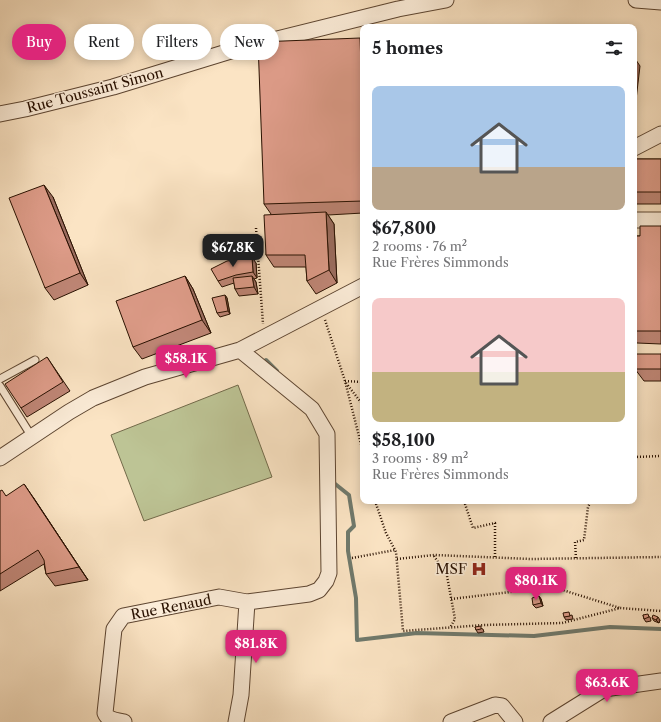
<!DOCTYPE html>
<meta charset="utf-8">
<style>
:root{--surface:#fff;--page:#f6f6f6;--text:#202124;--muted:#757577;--accent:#db2777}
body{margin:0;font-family:"Libre Caslon Text",serif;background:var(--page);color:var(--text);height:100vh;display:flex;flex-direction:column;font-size:15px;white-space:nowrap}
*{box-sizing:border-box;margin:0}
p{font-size:13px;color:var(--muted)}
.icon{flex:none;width:22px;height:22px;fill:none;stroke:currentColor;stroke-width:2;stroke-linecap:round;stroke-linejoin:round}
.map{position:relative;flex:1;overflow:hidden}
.panel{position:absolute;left:360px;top:24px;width:277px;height:480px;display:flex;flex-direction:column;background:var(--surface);border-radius:8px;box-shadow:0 2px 10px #0003}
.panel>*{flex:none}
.hud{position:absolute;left:12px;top:24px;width:288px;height:36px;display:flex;gap:8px}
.price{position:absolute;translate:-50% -34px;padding:0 9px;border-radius:8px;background:var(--accent);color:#fff;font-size:13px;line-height:26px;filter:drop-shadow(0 1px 2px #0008)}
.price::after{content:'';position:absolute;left:50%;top:24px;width:12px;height:9px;margin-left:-6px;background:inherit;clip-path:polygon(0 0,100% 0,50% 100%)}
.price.active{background:#222;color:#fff}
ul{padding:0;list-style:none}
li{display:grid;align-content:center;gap:8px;height:212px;padding:0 12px}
li span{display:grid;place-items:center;height:124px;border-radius:8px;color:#555}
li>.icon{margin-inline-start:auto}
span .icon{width:72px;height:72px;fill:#fffc;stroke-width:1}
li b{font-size:17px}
h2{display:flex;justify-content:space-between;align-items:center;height:48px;padding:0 12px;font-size:17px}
.tag{padding:0 14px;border-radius:18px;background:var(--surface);box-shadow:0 2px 10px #0003;font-size:14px;line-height:36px}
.tag.active{background:var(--accent);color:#fff}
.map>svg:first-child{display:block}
.green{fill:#bdc495;stroke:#726a4a}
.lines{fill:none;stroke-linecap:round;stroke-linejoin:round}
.stream{stroke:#6f796c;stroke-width:4}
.service-casing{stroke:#5d4531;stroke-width:9}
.minor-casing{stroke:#5d4531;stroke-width:17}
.path{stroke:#281000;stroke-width:2.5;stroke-dasharray:1 2;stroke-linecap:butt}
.service{stroke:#fcedd9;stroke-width:7}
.minor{stroke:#fcedd9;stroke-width:15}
.wall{fill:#bf8676;stroke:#281000}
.shaded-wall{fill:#9b6d60;stroke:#281000}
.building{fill:#de9c89;stroke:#281000}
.labels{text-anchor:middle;stroke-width:3;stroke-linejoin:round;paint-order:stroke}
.street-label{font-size:14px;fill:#281000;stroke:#fcedd9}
.poi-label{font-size:14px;fill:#281000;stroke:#fcedd9;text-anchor:end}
</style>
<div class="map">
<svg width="661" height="722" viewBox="0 0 661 722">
<rect width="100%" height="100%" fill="#fbe4c4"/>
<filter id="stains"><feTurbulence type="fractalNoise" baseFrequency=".005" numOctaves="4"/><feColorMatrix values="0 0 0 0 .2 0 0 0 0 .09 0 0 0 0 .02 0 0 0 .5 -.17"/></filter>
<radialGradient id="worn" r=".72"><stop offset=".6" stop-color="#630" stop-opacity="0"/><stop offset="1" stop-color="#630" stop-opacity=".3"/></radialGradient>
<path class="green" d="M238 385 272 477 144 521 111 435Z"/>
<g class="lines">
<path class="stream" d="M266 360 277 371
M334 483 349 495 354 526 348 532V551L356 598 357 640 417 633 534 636 610 627 661 629"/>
<defs>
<path id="service" d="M0 379 35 360
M0 386 32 437"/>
<path id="minor" d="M636 0 661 2
M0 114 25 109 113 87 237 49 398 9 446 0
M634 148 661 134
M634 220H661
M0 458 69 412 93 398 145 377 240 350 363 286
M124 722C117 720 108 721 105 713L114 629 123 616 219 597 247 602 309 594 319 590 326 581 329 573 327 434 312 409 240 350
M236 722 241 695 247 602
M451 722 495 705 502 706 515 722
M551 722 604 689 661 681"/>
</defs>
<use href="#service" class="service-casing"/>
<use href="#minor" class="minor-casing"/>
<path class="path" d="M256 228 263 324
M325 320 345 381 363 452
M345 381 363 382
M346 383 363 405
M634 457 661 456
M375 501 386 533 396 552 403 631 484 625 562 623 620 608 661 611
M464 501 473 528 495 523V557
M434 556 447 576 455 619 450 628
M352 558 395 550
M576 558 575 542 584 540 588 507 591 501
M397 559 434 555 531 559 661 557
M451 599 553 587 620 608"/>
<use href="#service" class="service"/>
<use href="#minor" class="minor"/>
</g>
<path class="wall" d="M363 42V213L328 215 334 224 337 283 316 294 307 281 306 267H274L266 255 271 214 264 204Z
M634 159H661V204H634Z
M53 197 88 285 54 300 45 288Z
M661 226V344L637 343 634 339V236H640Z
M256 263 257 278 254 279 256 282 258 294 239 296 235 289 234 283 222 287 218 281Z
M185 276 193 289 211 333 142 359 133 347Z
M225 295 227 298 230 314 220 317 217 313Z
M661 354V381H644L635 369Z
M47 357 70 391 27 417 21 408Z
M0 491 6 496 33 497 88 580 55 586 46 574 44 564 0 591Z
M539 596 541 599 543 606 536 608 533 605Z
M572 615 573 619 566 620 564 617Z
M643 615 650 617 651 621 646 622 644 619Z
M652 618 660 620 659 623 654 621Z
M475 627 483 629 484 632 478 633 476 630Z"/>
<path class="shaded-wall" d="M360 38 363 42V122Z
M634 57 640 66 634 117Z
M44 185 53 197 88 285 80 273Z
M326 212 334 224 337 283 329 270Z
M252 257 256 263 257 278 253 272Z
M185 276 193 289 211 333 202 320Z
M252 276 256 282 258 294 254 287Z
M225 295 227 298 230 314 228 311Z
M24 484 33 497 88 580 79 567Z
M539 596 541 599 543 606 541 603Z
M658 617 660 620 659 623 656 620Z"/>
<path class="building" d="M360 38 363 122V201L264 204 258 42Z
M634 159H661V192H634Z
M44 185 80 273 45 288 9 198Z
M326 212 329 270 307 281 305 255H266L264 215Z
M640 226H661V331H634V236H640Z
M252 257 253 272 236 275 218 281 211 269 227 261Z
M185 276 202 320 133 347 116 301Z
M252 276 254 287 235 289 233 278Z
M225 295 228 311 217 313 212 298Z
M635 354H661V369H635Z
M47 357 63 382 21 408 5 384Z
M24 484 79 567 46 574 44 560 38 550 0 574V491L2 490 6 496Z
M539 596 541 603 533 605 532 598Z
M569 612 570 616 564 617 563 613Z
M648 614 649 617 644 619 643 615Z
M653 615 658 617 656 620 652 618Z
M481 626V629L476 630 475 627Z"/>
<defs>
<symbol id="hospital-bare" viewBox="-9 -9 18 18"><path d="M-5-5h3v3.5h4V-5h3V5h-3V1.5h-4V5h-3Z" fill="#8f2418" stroke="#fcedd9" stroke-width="2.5" paint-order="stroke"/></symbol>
</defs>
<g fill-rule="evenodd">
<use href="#hospital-bare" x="468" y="558" width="22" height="22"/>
</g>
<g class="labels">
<g class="street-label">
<text transform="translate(95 90) rotate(-15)" y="5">Rue Toussaint Simon</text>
<text transform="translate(171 607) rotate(-11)" y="5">Rue Renaud</text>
</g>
<g class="poi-label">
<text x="467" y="574">MSF</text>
</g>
</g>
<rect width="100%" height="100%" filter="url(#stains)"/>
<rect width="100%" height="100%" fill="url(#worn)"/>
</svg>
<b class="price active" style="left:233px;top:268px">$67.8K</b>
<b class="price" style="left:186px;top:379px">$58.1K</b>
<b class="price" style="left:536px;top:601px">$80.1K</b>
<b class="price" style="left:256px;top:664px">$81.8K</b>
<b class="price" style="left:607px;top:703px">$63.6K</b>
<div class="hud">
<a class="tag active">Buy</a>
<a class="tag">Rent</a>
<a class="tag">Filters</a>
<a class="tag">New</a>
</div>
<section class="panel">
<h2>5 homes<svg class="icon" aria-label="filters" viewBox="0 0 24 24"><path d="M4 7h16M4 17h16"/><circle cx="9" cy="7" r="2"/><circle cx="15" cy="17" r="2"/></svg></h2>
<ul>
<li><span style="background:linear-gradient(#a9c7e8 65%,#b9a48a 0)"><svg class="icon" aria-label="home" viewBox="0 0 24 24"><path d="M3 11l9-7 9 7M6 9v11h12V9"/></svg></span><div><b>$67,800</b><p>2 rooms · 76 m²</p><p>Rue Frères Simmonds</p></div></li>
<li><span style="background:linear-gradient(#f6c9c9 60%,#c2b280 0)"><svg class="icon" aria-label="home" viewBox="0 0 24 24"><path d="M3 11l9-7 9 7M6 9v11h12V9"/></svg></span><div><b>$58,100</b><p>3 rooms · 89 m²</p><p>Rue Frères Simmonds</p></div></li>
</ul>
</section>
</div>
